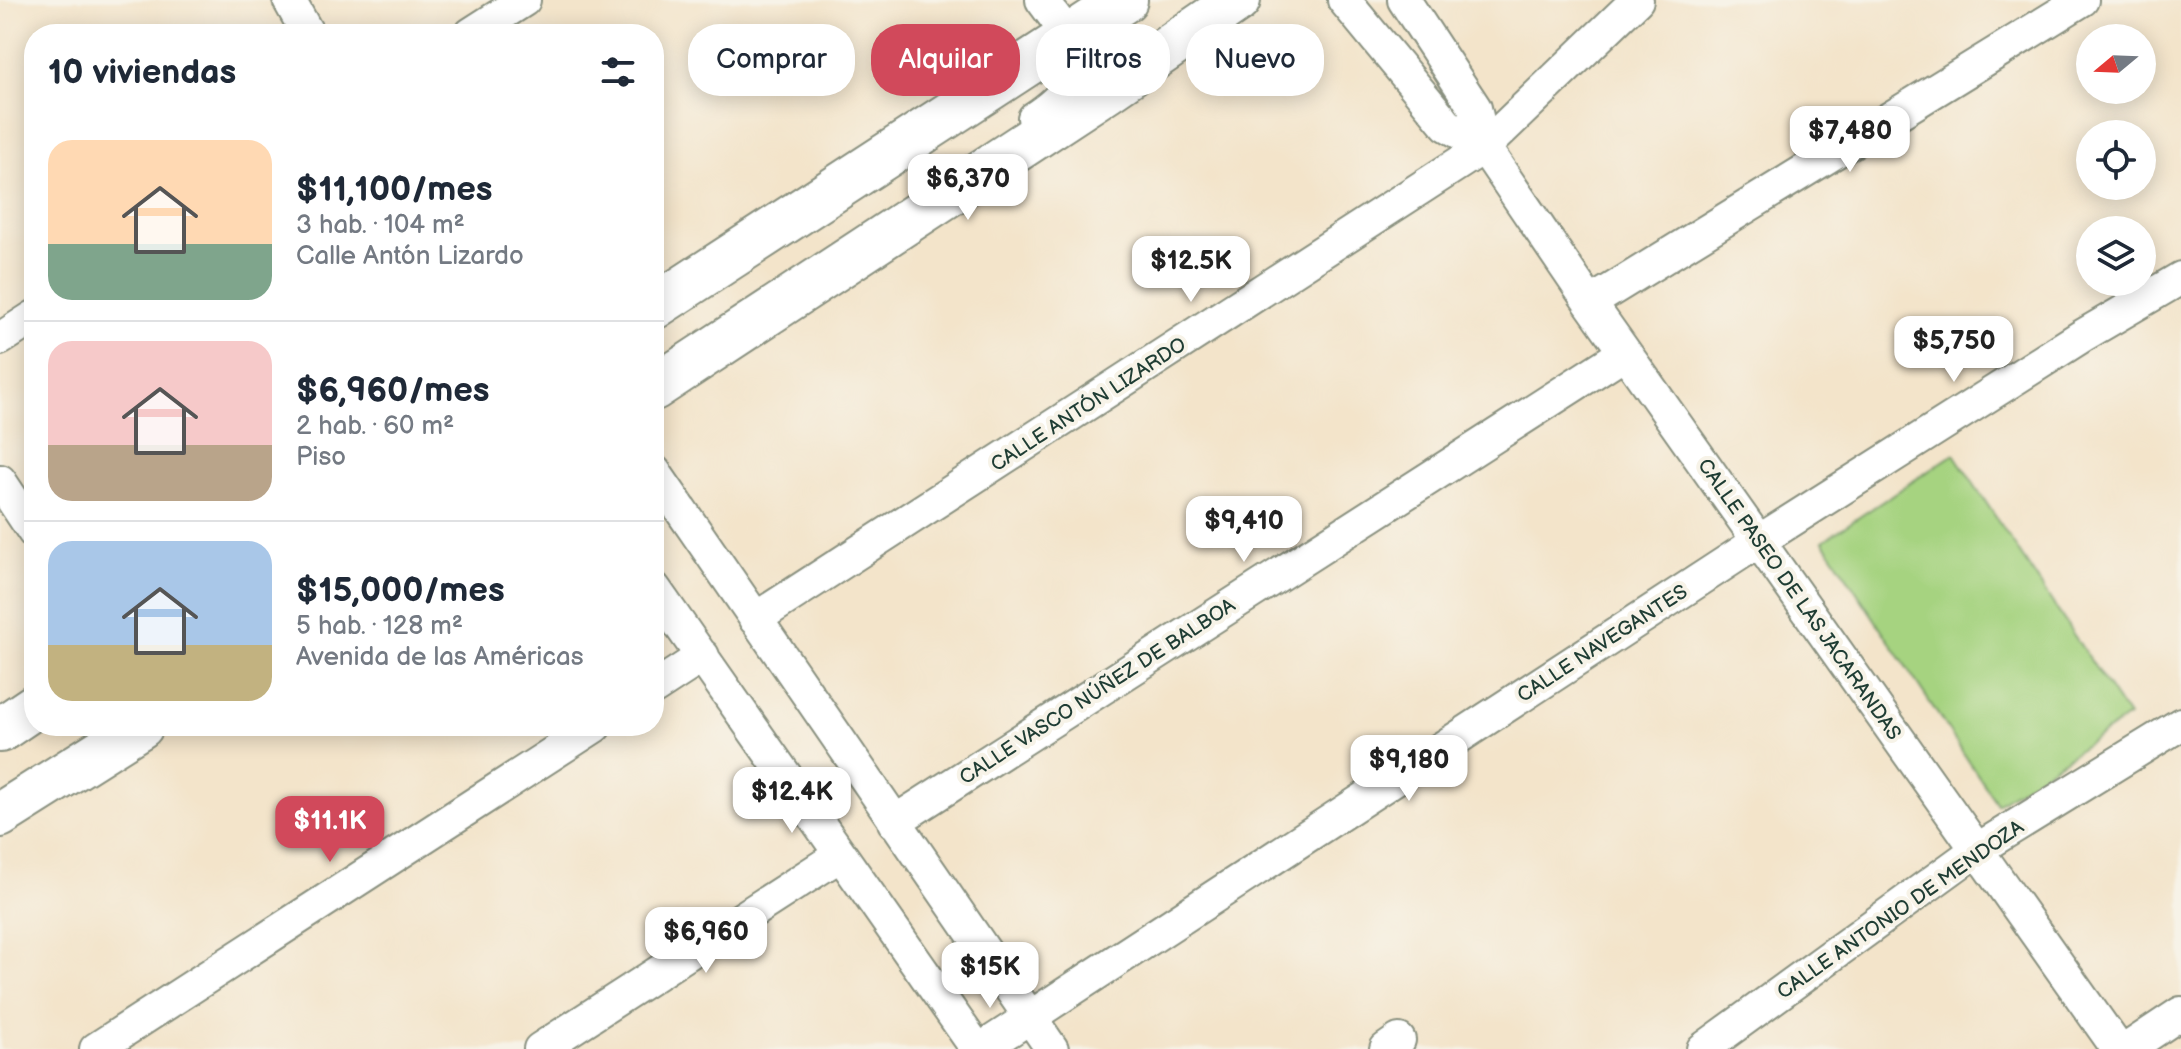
<!DOCTYPE html>
<html lang="es">
<meta charset="utf-8">
<style>
:root{--surface:#fff;--page:#f6f6f7;--text:#1f2937;--muted:#747a83;--line:#e0e1e3;--accent:#d1495b}
body{margin:0;font-family:"Balsamiq Sans",sans-serif;background:var(--page);color:var(--text);height:100vh;display:flex;flex-direction:column;font-size:30px;white-space:nowrap}
*{box-sizing:border-box;margin:0}
p{font-size:26px;color:var(--muted)}
.icon{flex:none;width:44px;height:44px;fill:none;stroke:currentColor;stroke-width:2;stroke-linecap:round;stroke-linejoin:round}
.map{position:relative;flex:1;overflow:hidden}
.panel{position:absolute;left:24px;top:24px;width:640px;height:712px;display:flex;flex-direction:column;background:var(--surface);border-radius:32px;box-shadow:0 4px 20px #0003}
.panel>*{flex:none}
.hud{position:absolute;left:688px;top:24px;width:760px;height:72px;display:flex;gap:16px}
.needle{width:52px;rotate:251deg}
.buttons{position:absolute;left:2076px;top:24px;display:grid;gap:16px}
.buttons a{display:grid;place-items:center;width:80px;height:80px;border-radius:50%;background:var(--surface);box-shadow:0 4px 20px #0003;font-size:40px}
.price{position:absolute;translate:-50% -68px;padding:0 18px;border-radius:16px;background:#fff;color:#222;font-size:26px;line-height:52px;filter:drop-shadow(0 2px 4px #0008)}
.price::after{content:'';position:absolute;left:50%;top:48px;width:24px;height:18px;margin-left:-12px;background:inherit;clip-path:polygon(0 0,100% 0,50% 100%)}
.price.selected{background:var(--accent);color:#fff}
ul{padding:0;list-style:none}
li{display:flex;align-items:center;gap:24px;height:200px;padding:0 24px}
li+li{border-top:2px solid var(--line)}
li span{display:grid;place-items:center;flex:none;width:224px;height:160px;border-radius:24px;color:#555}
li>.icon{margin-inline-start:auto}
span .icon{width:96px;height:96px;fill:#fffc;stroke-width:1}
li b{font-size:34px}
h2{display:flex;justify-content:space-between;align-items:center;height:96px;padding:0 24px;font-size:34px}
.tag{padding:0 28px;border-radius:32px;background:var(--surface);box-shadow:0 4px 20px #0003;font-size:28px;line-height:72px}
.tag.selected{background:var(--accent);color:#fff}
.map>svg:first-child{display:block}
.green{fill:#a6d380;stroke:#62885a;stroke-width:2}
.lines{fill:none;stroke-linecap:round;stroke-linejoin:round}
.minor-casing{stroke:#89907f;stroke-width:36}
.secondary-casing{stroke:#89907f;stroke-width:48}
.minor{stroke:#fff;stroke-width:32}
.secondary{stroke:#fff;stroke-width:44}
.labels{text-anchor:middle;stroke-width:8;stroke-linejoin:round;paint-order:stroke}
.street-label{font-size:20px;fill:#1f3d34;stroke:#f7f3e8}
</style>
<div class="map">
<svg width="2181" height="1049" viewBox="0 0 2181 1049">
<rect width="100%" height="100%" fill="#f7f3e8"/>
<filter id="ink" filterUnits="userSpaceOnUse"><feTurbulence type="fractalNoise" baseFrequency=".0125" numOctaves="2"/><feDisplacementMap in="SourceGraphic" scale="16" xChannelSelector="R" yChannelSelector="G"/><feConvolveMatrix kernelMatrix="1 2 1 2 8 2 1 2 1" color-interpolation-filters="sRGB"/></filter>
<filter id="wash" filterUnits="userSpaceOnUse"><feTurbulence type="fractalNoise" baseFrequency=".006" numOctaves="4" result="noise"/><feDisplacementMap in="SourceGraphic" scale="32" xChannelSelector="R" yChannelSelector="G"/><feGaussianBlur stdDeviation="1.8" result="paint"/><feColorMatrix in="noise" values="0 0 0 0 0 0 0 0 0 0 0 0 0 0 0 0 0 1.4 0 .05"/><feComposite in="paint" operator="in"/></filter>
<g filter="url(#wash)">
<rect width="100%" height="100%" fill="#f3e4ca"/>
<path class="green" d="M1954 454 2128 717 1997 804 1823 541Z"/>
</g>
<g filter="url(#ink)">
<g class="lines">
<defs>
<path id="minor" d="M289 0 308 34
M1042 0 1080 51
M1344 0 1447 125 1484 147
M1404 0 1475 108 1484 147 1590 303 2118 1049
M471 34 524 0
M1034 118C1072 93 1076 80 1070 36
M1590 303 2082 0
M0 339 34 317
M654 471 1052 1049
M0 481 34 532
M654 588 977 1049
M755 619 1484 147 1637 0
M654 688 703 656
M894 822 1624 353
M96 1049 595 726
M540 1049 840 855
M981 1049 1759 541 2082 336 2181 278
M1386 1049 1399 1040
M1703 1049 1978 849 2181 724
M2127 1049 2181 1013"/>
<path id="secondary" d="M654 307 1125 0
M654 388 1107 90 1238 0
M0 730 34 707
M0 815 141 726"/>
</defs>
<use href="#minor" class="minor-casing"/>
<use href="#secondary" class="secondary-casing"/>
<use href="#minor" class="minor"/>
<use href="#secondary" class="secondary"/>
</g>
</g>
<g class="labels">
<g class="street-label">
<text transform="translate(1088 404) rotate(-33)" y="7">CALLE ANTÓN LIZARDO</text>
<text transform="translate(1800 599) rotate(55)" y="7">CALLE PASEO DE LAS JACARANDAS</text>
<text transform="translate(1602 643) rotate(-33)" y="7">CALLE NAVEGANTES</text>
<text transform="translate(1097 691) rotate(-33)" y="7">CALLE VASCO NÚÑEZ DE BALBOA</text>
<text transform="translate(1900 909) rotate(-35)" y="7">CALLE ANTONIO DE MENDOZA</text>
</g>
</g>
</svg>
<div class="buttons">
<a><svg class="needle" viewBox="-14 -14 28 28"><path d="M0-13l5 13h-10z" fill="#e53935"/><path d="M0 13l5-13h-10z" fill="#747a83"/></svg></a>
<a><svg class="icon" aria-label="locate" viewBox="0 0 24 24"><circle cx="12" cy="12" r="6"/><path d="M12 2v4M12 18v4M2 12h4M18 12h4"/></svg></a>
<a><svg class="icon" aria-label="layers" viewBox="0 0 24 24"><path d="M12 4l9 5-9 5-9-5zM3 14l9 5 9-5"/></svg></a>
</div>
<b class="price" style="left:1850px;top:174px">$7,480</b>
<b class="price" style="left:968px;top:222px">$6,370</b>
<b class="price" style="left:1191px;top:304px">$12.5K</b>
<b class="price" style="left:1954px;top:384px">$5,750</b>
<b class="price" style="left:1244px;top:564px">$9,410</b>
<b class="price" style="left:1409px;top:803px">$9,180</b>
<b class="price" style="left:792px;top:835px">$12.4K</b>
<b class="price selected" style="left:330px;top:864px">$11.1K</b>
<b class="price" style="left:706px;top:975px">$6,960</b>
<b class="price" style="left:990px;top:1010px">$15K</b>
<div class="hud">
<a class="tag">Comprar</a>
<a class="tag selected">Alquilar</a>
<a class="tag">Filtros</a>
<a class="tag">Nuevo</a>
</div>
<section class="panel">
<h2>10 viviendas<svg class="icon" aria-label="filters" viewBox="0 0 24 24"><path d="M4 7h16M4 17h16"/><circle cx="9" cy="7" r="2"/><circle cx="15" cy="17" r="2"/></svg></h2>
<ul>
<li><span style="background:linear-gradient(#ffd9b3 65%,#7fa58c 0)"><svg class="icon" aria-label="home" viewBox="0 0 24 24"><path d="M3 11l9-7 9 7M6 9v11h12V9"/></svg></span><div><b>$11,100/mes</b><p>3 hab. · 104 m²</p><p>Calle Antón Lizardo</p></div></li>
<li><span style="background:linear-gradient(#f6c9c9 65%,#b9a48a 0)"><svg class="icon" aria-label="home" viewBox="0 0 24 24"><path d="M3 11l9-7 9 7M6 9v11h12V9"/></svg></span><div><b>$6,960/mes</b><p>2 hab. · 60 m²</p><p>Piso</p></div></li>
<li><span style="background:linear-gradient(#a9c7e8 65%,#c2b280 0)"><svg class="icon" aria-label="home" viewBox="0 0 24 24"><path d="M3 11l9-7 9 7M6 9v11h12V9"/></svg></span><div><b>$15,000/mes</b><p>5 hab. · 128 m²</p><p>Avenida de las Américas</p></div></li>
</ul>
</section>
</div>
